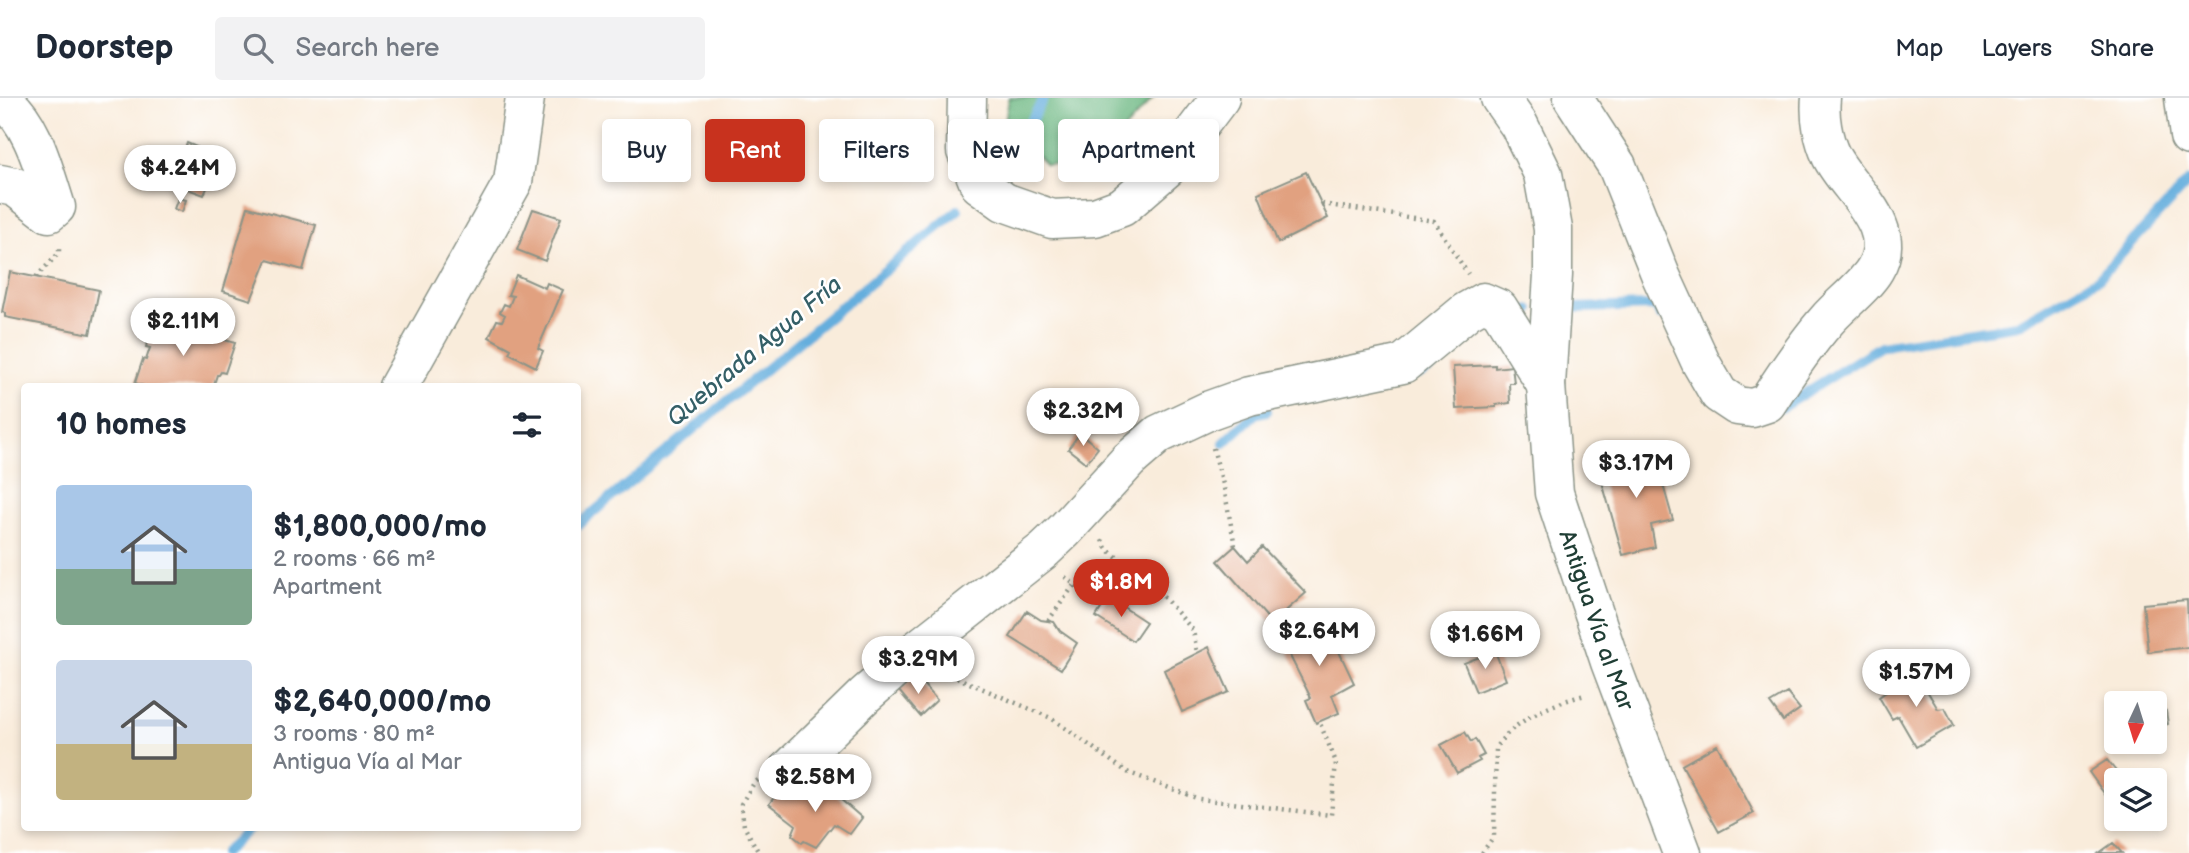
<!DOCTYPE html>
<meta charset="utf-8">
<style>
:root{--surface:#fff;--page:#f2f2f3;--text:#1f2937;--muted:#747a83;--line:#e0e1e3;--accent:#c8321e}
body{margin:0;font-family:"Balsamiq Sans",sans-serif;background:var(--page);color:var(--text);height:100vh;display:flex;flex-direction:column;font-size:26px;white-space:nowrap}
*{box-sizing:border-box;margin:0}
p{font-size:23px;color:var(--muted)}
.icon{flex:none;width:38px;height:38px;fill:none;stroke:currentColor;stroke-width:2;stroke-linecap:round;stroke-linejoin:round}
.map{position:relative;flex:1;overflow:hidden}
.sheet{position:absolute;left:21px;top:285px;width:560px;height:448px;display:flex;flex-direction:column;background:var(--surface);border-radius:7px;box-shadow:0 4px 10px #0003}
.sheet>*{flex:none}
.guide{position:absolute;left:602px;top:21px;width:665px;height:63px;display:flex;gap:14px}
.needle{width:46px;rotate:184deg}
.tools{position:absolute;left:2104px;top:593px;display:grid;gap:14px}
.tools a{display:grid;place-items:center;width:63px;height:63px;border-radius:7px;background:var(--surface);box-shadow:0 4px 10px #0003;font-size:35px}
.price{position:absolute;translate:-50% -60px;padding:0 16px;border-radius:24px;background:#fff;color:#222;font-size:23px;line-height:46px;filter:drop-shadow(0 2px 4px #0008)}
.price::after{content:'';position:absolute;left:50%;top:42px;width:21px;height:16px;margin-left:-10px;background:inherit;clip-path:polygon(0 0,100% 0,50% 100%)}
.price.on{background:var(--accent);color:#fff}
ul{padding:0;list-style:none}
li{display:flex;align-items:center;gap:21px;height:175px;padding:0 35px}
li span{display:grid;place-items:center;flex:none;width:196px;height:140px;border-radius:7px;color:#555}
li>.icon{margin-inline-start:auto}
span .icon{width:84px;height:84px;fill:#fffc;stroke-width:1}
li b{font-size:30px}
h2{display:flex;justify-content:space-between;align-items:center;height:84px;padding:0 35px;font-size:30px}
.chip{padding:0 24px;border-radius:7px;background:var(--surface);box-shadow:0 4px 10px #0003;font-size:24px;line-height:63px}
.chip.on{background:var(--accent);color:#fff}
header{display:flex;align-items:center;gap:42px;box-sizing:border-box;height:98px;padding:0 35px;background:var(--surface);border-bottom:2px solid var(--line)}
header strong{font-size:33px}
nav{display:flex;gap:38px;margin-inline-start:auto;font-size:24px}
.search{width:490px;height:63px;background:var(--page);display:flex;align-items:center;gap:18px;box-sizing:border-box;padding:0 24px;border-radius:7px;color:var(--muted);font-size:26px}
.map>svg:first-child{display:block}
.forest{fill:#68b57e;stroke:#447959;stroke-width:2}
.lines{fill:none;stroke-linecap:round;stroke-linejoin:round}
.stream{stroke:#65aedd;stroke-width:10}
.building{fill:#e1a180}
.minor-casing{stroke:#8c9488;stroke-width:41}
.major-casing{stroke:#8c9488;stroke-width:41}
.path{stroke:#8c9488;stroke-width:4.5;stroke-dasharray:2 5;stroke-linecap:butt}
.minor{stroke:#fff;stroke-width:38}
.major{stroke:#fff;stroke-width:38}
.labels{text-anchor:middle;stroke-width:5;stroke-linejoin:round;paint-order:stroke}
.street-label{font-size:23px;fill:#1f3d34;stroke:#fff}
.water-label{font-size:24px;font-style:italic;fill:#345f67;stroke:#fff}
</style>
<header>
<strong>Doorstep</strong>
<div class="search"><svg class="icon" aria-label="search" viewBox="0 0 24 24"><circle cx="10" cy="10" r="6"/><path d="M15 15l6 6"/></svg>Search here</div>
<nav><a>Map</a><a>Layers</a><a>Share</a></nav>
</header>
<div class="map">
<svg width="2189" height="755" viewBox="0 0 2189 755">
<rect width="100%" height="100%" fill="#fff"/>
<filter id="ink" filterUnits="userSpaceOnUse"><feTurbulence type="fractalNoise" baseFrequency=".0143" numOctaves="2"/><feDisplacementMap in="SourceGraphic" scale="14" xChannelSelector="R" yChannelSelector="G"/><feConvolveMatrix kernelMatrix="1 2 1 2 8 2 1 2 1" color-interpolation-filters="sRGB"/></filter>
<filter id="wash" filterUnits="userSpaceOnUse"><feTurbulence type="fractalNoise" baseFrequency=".00686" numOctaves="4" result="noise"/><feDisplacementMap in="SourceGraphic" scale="28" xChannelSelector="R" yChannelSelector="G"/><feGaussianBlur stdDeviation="1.57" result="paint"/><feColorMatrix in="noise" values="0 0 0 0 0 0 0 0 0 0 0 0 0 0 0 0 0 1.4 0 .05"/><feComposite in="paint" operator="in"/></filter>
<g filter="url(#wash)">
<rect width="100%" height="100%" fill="#f9ecdb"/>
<path class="forest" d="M1009 0H1153L1092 68 1046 67 1005 24Z"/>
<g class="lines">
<path class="stream" d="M1016 49 1044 0
M1571 210 1656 208 1660 217
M1511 219 1530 212
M1411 278C1444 270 1462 235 1495 225
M1781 310 1881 248 2018 227 2098 181 2189 83
M1224 345 1255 316 1267 313
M578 427 958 112
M224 755 250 730"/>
</g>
<g id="blocks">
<path class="building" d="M187 45 220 59 204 97 185 90V86L169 79 175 65 179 67Z
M1306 74 1328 120 1278 145 1258 95Z
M178 100 186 102 182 114 174 111Z
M248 109 316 127 303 172 267 162 251 202 223 193Z
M533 111 561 120 545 163 517 152Z
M10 174 99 192 90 236 5 219V215L2 214Z
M516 177 545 190 547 185 563 192 538 250 543 253 536 269 509 255 511 251 489 239 497 222 502 223 505 217 500 214 504 206 509 208 513 198 508 197Z
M154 221 235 245 225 275 221 274 219 277H217L213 289H147L135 285 143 261 146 262 150 250 146 249Z
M1495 267V270L1512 268 1514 285H1509L1510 305 1496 307V309L1456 311 1453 269Z
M1080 335 1098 350 1086 365 1068 351Z
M1653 352 1673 422 1651 427 1655 449 1623 457 1598 370Z
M1235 448 1248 463 1262 449 1306 495 1272 525 1218 463Z
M1108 499 1146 524 1133 543 1096 519Z
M2187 502 2189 549 2148 554 2143 506Z
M1027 513 1041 522 1054 524 1060 533 1077 545 1061 571 1010 539Z
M1324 522 1354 585 1332 597 1339 615 1316 625 1306 602 1311 600 1281 540Z
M1209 549 1229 594 1182 614 1164 572Z
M1495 553 1506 582 1476 594 1464 565Z
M1914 571 1938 611 1945 610 1954 627 1916 649 1898 618 1892 621 1879 599 1896 587 1894 583Z
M915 577 937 602 920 618 899 593Z
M1787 595 1800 611 1783 623 1770 605Z
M2161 608 2166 613 2168 626 2154 630V610Z
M1465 634 1471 644 1475 641 1484 657 1478 660 1480 663 1457 675 1441 647Z
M1717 647 1754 715 1719 734 1682 667Z
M2107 662 2123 682H2116V692L2106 698 2089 674Z
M824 687 862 720 850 736 834 726 816 749 804 743 802 745 792 737 796 727 769 706 780 692 782 694 786 691 797 699 804 692 813 700Z
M2113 745 2122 755H2099Z"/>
</g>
</g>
<g filter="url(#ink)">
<use href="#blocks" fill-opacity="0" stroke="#8c9488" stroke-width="2"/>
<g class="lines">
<defs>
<path id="minor" d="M1573 0 1617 68 1661 178 1701 265 1719 296 1737 308 1752 310 1767 305C1785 277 1805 247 1827 222 1840 207 1866 187 1875 171 1901 128 1848 92 1831 58 1823 41 1819 19 1821 0
M2184 0 2189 38
M0 1C32 19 45 76 56 109L49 115 15 89 0 86
M398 289 513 84 525 0
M789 671 865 597 918 551 1044 452 1064 433 1129 362 1159 336 1210 312 1249 298 1403 266 1467 213 1483 204 1499 211 1546 287"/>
<g id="major">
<path d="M967 0 966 53 979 86 1004 104 1052 121 1095 119 1122 109 1167 70 1220 0"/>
<path id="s1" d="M1500 0 1519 27 1543 76 1553 131V177L1546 287 1554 395 1610 564 1682 755"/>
</g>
</defs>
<use href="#minor" class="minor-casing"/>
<use href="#major" class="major-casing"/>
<path class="path" d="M1322 106 1434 123 1468 176
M36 179 59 155V147
M1213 350 1224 390 1235 448
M1102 442 1106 450 1158 493 1193 532 1197 555
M1065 479 1103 509
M1048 523 1074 487
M944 574 1051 620 1127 674 1199 701 1331 717 1336 664 1319 623
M758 682 754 685 741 706 744 728 759 755
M1482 755 1494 738 1496 649C1515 621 1554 605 1585 597"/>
<use href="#minor" class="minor"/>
<use href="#major" class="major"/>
</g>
</g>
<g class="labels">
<g class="street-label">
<text dy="8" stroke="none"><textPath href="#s1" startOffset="542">Antigua Vía al Mar</textPath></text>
</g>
<g class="water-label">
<text transform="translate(754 253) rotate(-40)" y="8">Quebrada Agua Fría</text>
</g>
</g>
</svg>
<div class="tools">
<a><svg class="needle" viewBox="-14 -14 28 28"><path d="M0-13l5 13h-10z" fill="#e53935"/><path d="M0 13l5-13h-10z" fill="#747a83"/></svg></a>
<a><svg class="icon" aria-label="layers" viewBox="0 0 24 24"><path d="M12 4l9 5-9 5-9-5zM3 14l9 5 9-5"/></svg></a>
</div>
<b class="price" style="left:180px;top:107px">$4.24M</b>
<b class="price" style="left:183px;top:260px">$2.11M</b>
<b class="price" style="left:1083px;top:350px">$2.32M</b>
<b class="price" style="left:1636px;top:402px">$3.17M</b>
<b class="price on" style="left:1121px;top:521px">$1.8M</b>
<b class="price" style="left:1319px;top:570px">$2.64M</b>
<b class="price" style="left:1485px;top:573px">$1.66M</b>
<b class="price" style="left:918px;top:598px">$3.29M</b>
<b class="price" style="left:1916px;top:611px">$1.57M</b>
<b class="price" style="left:815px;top:716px">$2.58M</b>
<div class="guide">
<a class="chip">Buy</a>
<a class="chip on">Rent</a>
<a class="chip">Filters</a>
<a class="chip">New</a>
<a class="chip">Apartment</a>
</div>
<section class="sheet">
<h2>10 homes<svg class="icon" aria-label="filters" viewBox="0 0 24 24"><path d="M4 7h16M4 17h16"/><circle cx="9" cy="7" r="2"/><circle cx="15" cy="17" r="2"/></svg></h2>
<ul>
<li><span style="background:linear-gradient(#a9c7e8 60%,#7fa58c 0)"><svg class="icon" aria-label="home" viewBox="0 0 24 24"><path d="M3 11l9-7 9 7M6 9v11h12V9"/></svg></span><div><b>$1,800,000/mo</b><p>2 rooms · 66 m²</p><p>Apartment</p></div></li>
<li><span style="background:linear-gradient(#c9d6e8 60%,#c2b280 0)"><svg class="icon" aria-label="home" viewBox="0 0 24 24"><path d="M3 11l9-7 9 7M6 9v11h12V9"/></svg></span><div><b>$2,640,000/mo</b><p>3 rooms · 80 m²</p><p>Antigua Vía al Mar</p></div></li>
</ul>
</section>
</div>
